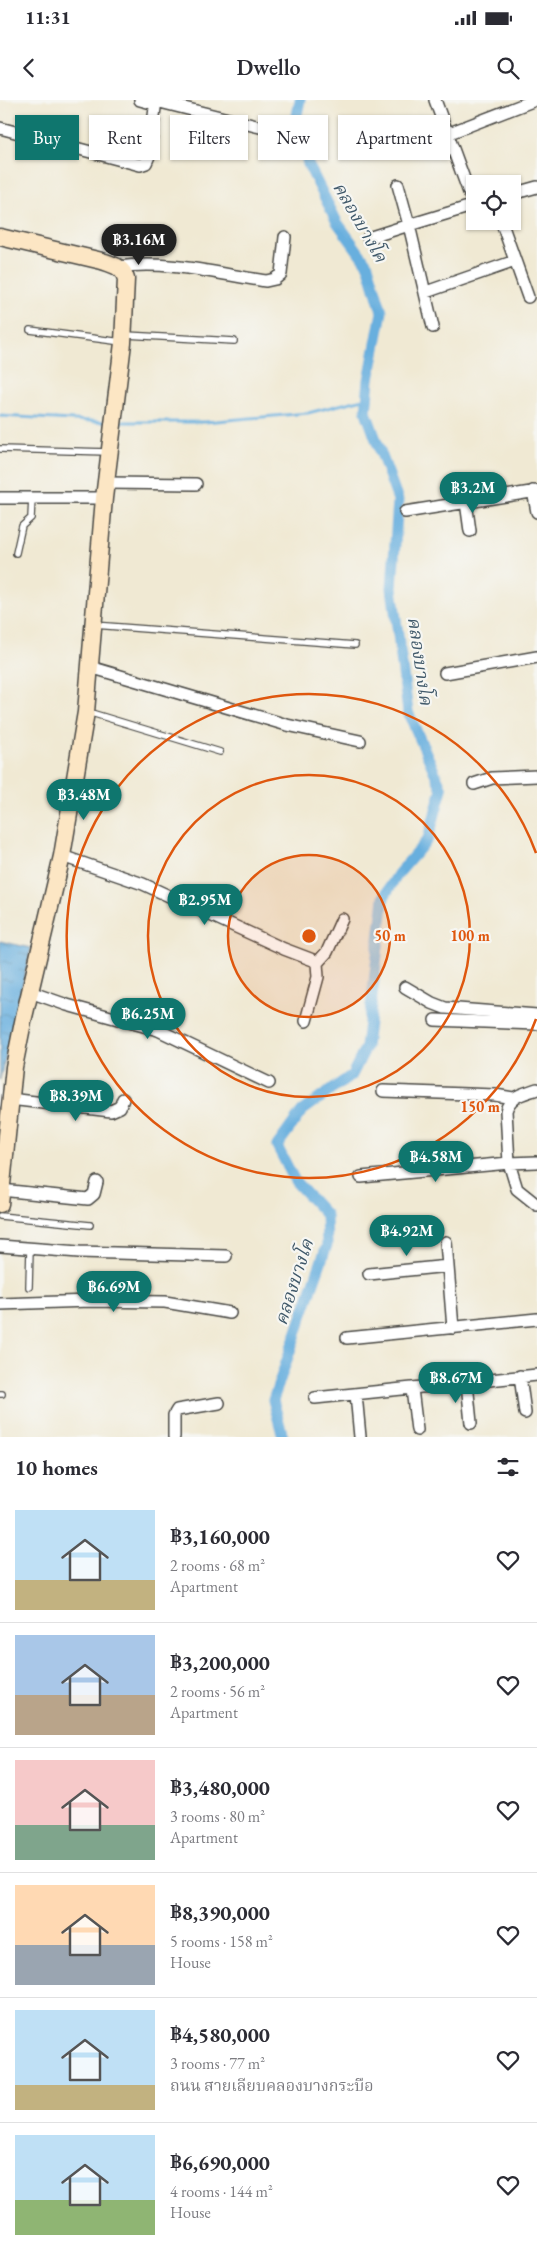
<!DOCTYPE html>
<meta charset="utf-8">
<style>
:root{--surface:#fff;--page:#f2f2f3;--text:#2b2b33;--muted:#7c7c81;--line:#e1e1e2;--accent:#0f766e}
body{margin:0;font-family:"EB Garamond","Noto Serif Thai",serif;background:var(--page);color:var(--text);height:100vh;display:flex;flex-direction:column;font-size:19px;white-space:nowrap}
*{box-sizing:border-box;margin:0}
p{font-size:16px;color:var(--muted)}
.icon{flex:none;width:28px;height:28px;fill:none;stroke:currentColor;stroke-width:2;stroke-linecap:round;stroke-linejoin:round}
.map{position:relative;height:1337px;overflow:hidden}
.panel{display:flex;flex-direction:column;background:var(--surface);flex:1}
.panel>*{flex:none}
.top-card{position:absolute;left:15px;top:15px;width:508px;height:45px;display:flex;gap:10px}
.controls{position:absolute;left:466px;top:75px;display:grid;gap:10px}
.controls a{display:grid;place-items:center;width:55px;height:55px;border-radius:0px;background:var(--surface);box-shadow:0 1px 4px #0004;font-size:25px}
.price{position:absolute;translate:-50% -42px;padding:0 11px;border-radius:18px;background:var(--accent);color:#fff;font-size:16px;line-height:32px;filter:drop-shadow(0 1px 2px #0008)}
.price::after{content:'';position:absolute;left:50%;top:30px;width:15px;height:11px;margin-left:-8px;background:inherit;clip-path:polygon(0 0,100% 0,50% 100%)}
.price.active{background:#222;color:#fff}
ul{padding:0;list-style:none}
li{display:flex;align-items:center;gap:15px;height:125px;padding:0 15px}
li+li{border-top:1px solid var(--line)}
li span{display:grid;place-items:center;flex:none;width:140px;height:100px;border-radius:0px;color:#555}
li>.icon{margin-inline-start:auto}
span .icon{width:60px;height:60px;fill:#fffc;stroke-width:1}
li b{font-size:21px}
h2{display:flex;justify-content:space-between;align-items:center;height:60px;padding:0 15px;font-size:21px}
.pill{padding:0 18px;border-radius:0px;background:var(--surface);box-shadow:0 1px 4px #0004;font-size:18px;line-height:45px}
.pill.active{background:var(--accent);color:#fff}
.status{display:flex;justify-content:space-between;align-items:center;height:35px;padding:0 25px;background:var(--surface);direction:ltr}
.status svg{height:14px;fill:currentColor}
header{display:flex;justify-content:space-between;align-items:center;height:65px;padding:0 15px;background:var(--surface);font-size:22px;font-weight:600}
.map>svg:first-child{display:block}
.water{fill:url(#water-ripples);stroke:#496d84}
.lines{fill:none;stroke-linecap:round;stroke-linejoin:round}
.stream{stroke:#67afde;stroke-width:3}
.canal{stroke:#67afde;stroke-width:11}
.lane-casing{stroke:#494844;stroke-width:8}
.street-casing{stroke:#494844;stroke-width:14}
.secondary-casing{stroke:#494844;stroke-width:19}
.lane{stroke:#fff;stroke-width:5.5}
.street{stroke:#fff;stroke-width:11}
.secondary{stroke:#fce6c4;stroke-width:16}
.ring{fill:none;stroke:#df570e;stroke-width:2.5}
.labels{text-anchor:middle;stroke-width:4.5;stroke-linejoin:round;paint-order:stroke}
.water-label{font-size:18px;font-style:italic;fill:#40596a;stroke:#f6f6f2}
.centre{fill:#df570e;stroke:#f6f6f2;stroke-width:2.5}
.ring-label{font-size:15px;text-anchor:middle;font-weight:bold;fill:#df570e;stroke:#f6f6f2;stroke-width:4.5;stroke-linejoin:round;paint-order:stroke}
</style>
<div class="status"><b>11:31</b><svg viewBox="0 0 49 12"><path d="M0 12V9h3v3zM5 12V6h3v6zM10 12V3h3v9zM15 12V0h3v12zM26 1h20v11H26zM47 4h2v5h-2z"/></svg></div>
<header><svg class="icon" aria-label="back" viewBox="0 0 24 24"><path d="M15 5l-7 7 7 7"/></svg>Dwello<svg class="icon" aria-label="search" viewBox="0 0 24 24"><circle cx="10" cy="10" r="6"/><path d="M15 15l6 6"/></svg></header>
<div class="map">
<svg width="537" height="1337" viewBox="0 0 537 1337">
<defs>
<pattern id="water-ripples" width="26" height="14" patternUnits="userSpaceOnUse" patternTransform="scale(1.25)"><rect width="26" height="14" fill="#67afde"/><path d="M2 4q2-2 4 0t4 0M15 11q2-2 4 0t4 0" fill="none" stroke="#558fb4"/></pattern>
</defs>
<rect width="100%" height="100%" fill="#f6f6f2"/>
<filter id="ink" filterUnits="userSpaceOnUse"><feTurbulence type="fractalNoise" baseFrequency=".02" numOctaves="2"/><feDisplacementMap in="SourceGraphic" scale="10" xChannelSelector="R" yChannelSelector="G"/><feConvolveMatrix kernelMatrix="1 2 1 2 8 2 1 2 1" color-interpolation-filters="sRGB"/></filter>
<filter id="wash" filterUnits="userSpaceOnUse"><feTurbulence type="fractalNoise" baseFrequency=".0096" numOctaves="4" result="noise"/><feDisplacementMap in="SourceGraphic" scale="20" xChannelSelector="R" yChannelSelector="G"/><feGaussianBlur stdDeviation="1.12" result="paint"/><feColorMatrix in="noise" values="0 0 0 0 0 0 0 0 0 0 0 0 0 0 0 0 0 1.4 0 .05"/><feComposite in="paint" operator="in"/></filter>
<g filter="url(#wash)">
<rect width="100%" height="100%" fill="#f0e9d3"/>
<path class="water" d="M0 841 31 848 0 980Z"/>
<g class="lines">
<path class="stream" d="M0 316 109 322
M118 322H205L308 313 367 298"/>
<path class="canal" d="M283 1337 273 1300 327 1145 326 1115 295 1081 277 1046 302 1011 352 975 366 947 384 797 398 774 428 739 442 689 408 612 392 488 398 400 366 312 369 280 382 212 368 165 337 122 308 64 296 20 300 0"/>
</g>
</g>
<g filter="url(#ink)">
<g class="lines">
<defs>
<path id="lane" d="M30 230 122 242
M126 235 234 241
M0 349 108 352
M16 453 22 426 31 418 32 398
M94 525 355 545
M88 612 220 652
M0 1116 90 1125
M29 1187 30 1149
M0 1294H2"/>
<path id="street" d="M140 0 155 4
M435 0 474 106
M156 1 272 30
M0 28 140 65 146 63 149 56 156 0
M447 34 535 0
M512 94 537 87
M501 121 528 197
M368 138 409 125 398 85
M119 167C167 160 218 174 266 181L275 179 281 174 285 137
M426 192 515 161
M433 227 409 125 475 105
M106 383 196 384
M533 391 537 412
M0 398H104
M466 402 470 431
M405 412 537 391
M90 567 287 625 360 641
M445 573 537 557
M474 684 492 678 537 676
M62 756 143 784 284 849 313 860 317 863 318 877 306 921
M317 863 327 852 342 819
M405 887 432 903 445 908 537 915
M30 892 67 905 158 930 269 983
M435 920 537 924
M537 989C524 994 510 995 506 1011L509 1063 537 1062
M383 991 495 995 513 998
M10 999 111 1011 120 1007 123 999
M361 1077 509 1063 517 1089 537 1105
M1 1090 88 1099 94 1094 97 1082
M446 1142 453 1228
M0 1146 79 1152 226 1156
M369 1174 448 1166
M0 1204 90 1201 165 1202 230 1213
M347 1238 537 1219
M520 1276 525 1313
M467 1283 471 1323
M412 1289 417 1330
M356 1294 360 1337
M315 1298 537 1275
M174 1337V1315L177 1310 219 1303"/>
<path id="secondary" d="M0 137 102 161C114 165 123 167 126 179L123 243 104 398 86 612 62 756 24 917 14 967 0 1104"/>
</defs>
<use href="#lane" class="lane-casing"/>
<use href="#street" class="street-casing"/>
<use href="#secondary" class="secondary-casing"/>
<use href="#lane" class="lane"/>
<use href="#street" class="street"/>
<use href="#secondary" class="secondary"/>
</g>
</g>
<circle cx="309" cy="836" r="81" fill="#df570e" fill-opacity=".12"/>
<g class="ring">
<circle cx="309" cy="836" r="81"/>
<circle cx="309" cy="836" r="161"/>
<path d="M536 919A242 242 0 1 1 536 753"/>
</g>
<g class="labels">
<g class="water-label">
<text transform="translate(360 122) rotate(60)" y="6">คลองบางโค</text>
<text transform="translate(420 561) rotate(82)" y="6">คลองบางโค</text>
<text transform="translate(294 1182) rotate(-72)" y="6">คลองบางโค</text>
</g>
</g>
<circle cx="309" cy="836" r="8" class="centre"/>
<g class="ring-label">
<text x="390" y="841">50 m</text>
<text x="470" y="841">100 m</text>
<text x="480" y="1012">150 m</text>
</g>
</svg>
<div class="controls">
<a><svg class="icon" aria-label="locate" viewBox="0 0 24 24"><circle cx="12" cy="12" r="6"/><path d="M12 2v4M12 18v4M2 12h4M18 12h4"/></svg></a>
</div>
<b class="price active" style="left:139px;top:166px">฿3.16M</b>
<b class="price" style="left:473px;top:414px">฿3.2M</b>
<b class="price" style="left:84px;top:721px">฿3.48M</b>
<b class="price" style="left:205px;top:826px">฿2.95M</b>
<b class="price" style="left:148px;top:940px">฿6.25M</b>
<b class="price" style="left:76px;top:1022px">฿8.39M</b>
<b class="price" style="left:436px;top:1083px">฿4.58M</b>
<b class="price" style="left:407px;top:1157px">฿4.92M</b>
<b class="price" style="left:114px;top:1213px">฿6.69M</b>
<b class="price" style="left:456px;top:1304px">฿8.67M</b>
<div class="top-card">
<a class="pill active">Buy</a>
<a class="pill">Rent</a>
<a class="pill">Filters</a>
<a class="pill">New</a>
<a class="pill">Apartment</a>
</div>
</div>
<section class="panel">
<h2>10 homes<svg class="icon" aria-label="filters" viewBox="0 0 24 24"><path d="M4 7h16M4 17h16"/><circle cx="9" cy="7" r="2"/><circle cx="15" cy="17" r="2"/></svg></h2>
<ul>
<li><span style="background:linear-gradient(#bfe0f5 70%,#c2b280 0)"><svg class="icon" aria-label="home" viewBox="0 0 24 24"><path d="M3 11l9-7 9 7M6 9v11h12V9"/></svg></span><div><b>฿3,160,000</b><p>2 rooms · 68 m²</p><p>Apartment</p></div><svg class="icon" aria-label="heart" viewBox="0 0 24 24"><path d="M12 20l-8-8c-3-5 5-10 8-4 3-6 11-1 8 4z"/></svg></li>
<li><span style="background:linear-gradient(#a9c7e8 60%,#b9a48a 0)"><svg class="icon" aria-label="home" viewBox="0 0 24 24"><path d="M3 11l9-7 9 7M6 9v11h12V9"/></svg></span><div><b>฿3,200,000</b><p>2 rooms · 56 m²</p><p>Apartment</p></div><svg class="icon" aria-label="heart" viewBox="0 0 24 24"><path d="M12 20l-8-8c-3-5 5-10 8-4 3-6 11-1 8 4z"/></svg></li>
<li><span style="background:linear-gradient(#f6c9c9 65%,#7fa58c 0)"><svg class="icon" aria-label="home" viewBox="0 0 24 24"><path d="M3 11l9-7 9 7M6 9v11h12V9"/></svg></span><div><b>฿3,480,000</b><p>3 rooms · 80 m²</p><p>Apartment</p></div><svg class="icon" aria-label="heart" viewBox="0 0 24 24"><path d="M12 20l-8-8c-3-5 5-10 8-4 3-6 11-1 8 4z"/></svg></li>
<li><span style="background:linear-gradient(#ffd9b3 60%,#9aa5b1 0)"><svg class="icon" aria-label="home" viewBox="0 0 24 24"><path d="M3 11l9-7 9 7M6 9v11h12V9"/></svg></span><div><b>฿8,390,000</b><p>5 rooms · 158 m²</p><p>House</p></div><svg class="icon" aria-label="heart" viewBox="0 0 24 24"><path d="M12 20l-8-8c-3-5 5-10 8-4 3-6 11-1 8 4z"/></svg></li>
<li><span style="background:linear-gradient(#bfe0f5 75%,#c2b280 0)"><svg class="icon" aria-label="home" viewBox="0 0 24 24"><path d="M3 11l9-7 9 7M6 9v11h12V9"/></svg></span><div><b>฿4,580,000</b><p>3 rooms · 77 m²</p><p>ถนน สายเลียบคลองบางกระบือ</p></div><svg class="icon" aria-label="heart" viewBox="0 0 24 24"><path d="M12 20l-8-8c-3-5 5-10 8-4 3-6 11-1 8 4z"/></svg></li>
<li><span style="background:linear-gradient(#bfe0f5 65%,#8fb573 0)"><svg class="icon" aria-label="home" viewBox="0 0 24 24"><path d="M3 11l9-7 9 7M6 9v11h12V9"/></svg></span><div><b>฿6,690,000</b><p>4 rooms · 144 m²</p><p>House</p></div><svg class="icon" aria-label="heart" viewBox="0 0 24 24"><path d="M12 20l-8-8c-3-5 5-10 8-4 3-6 11-1 8 4z"/></svg></li>
</ul>
</section>
